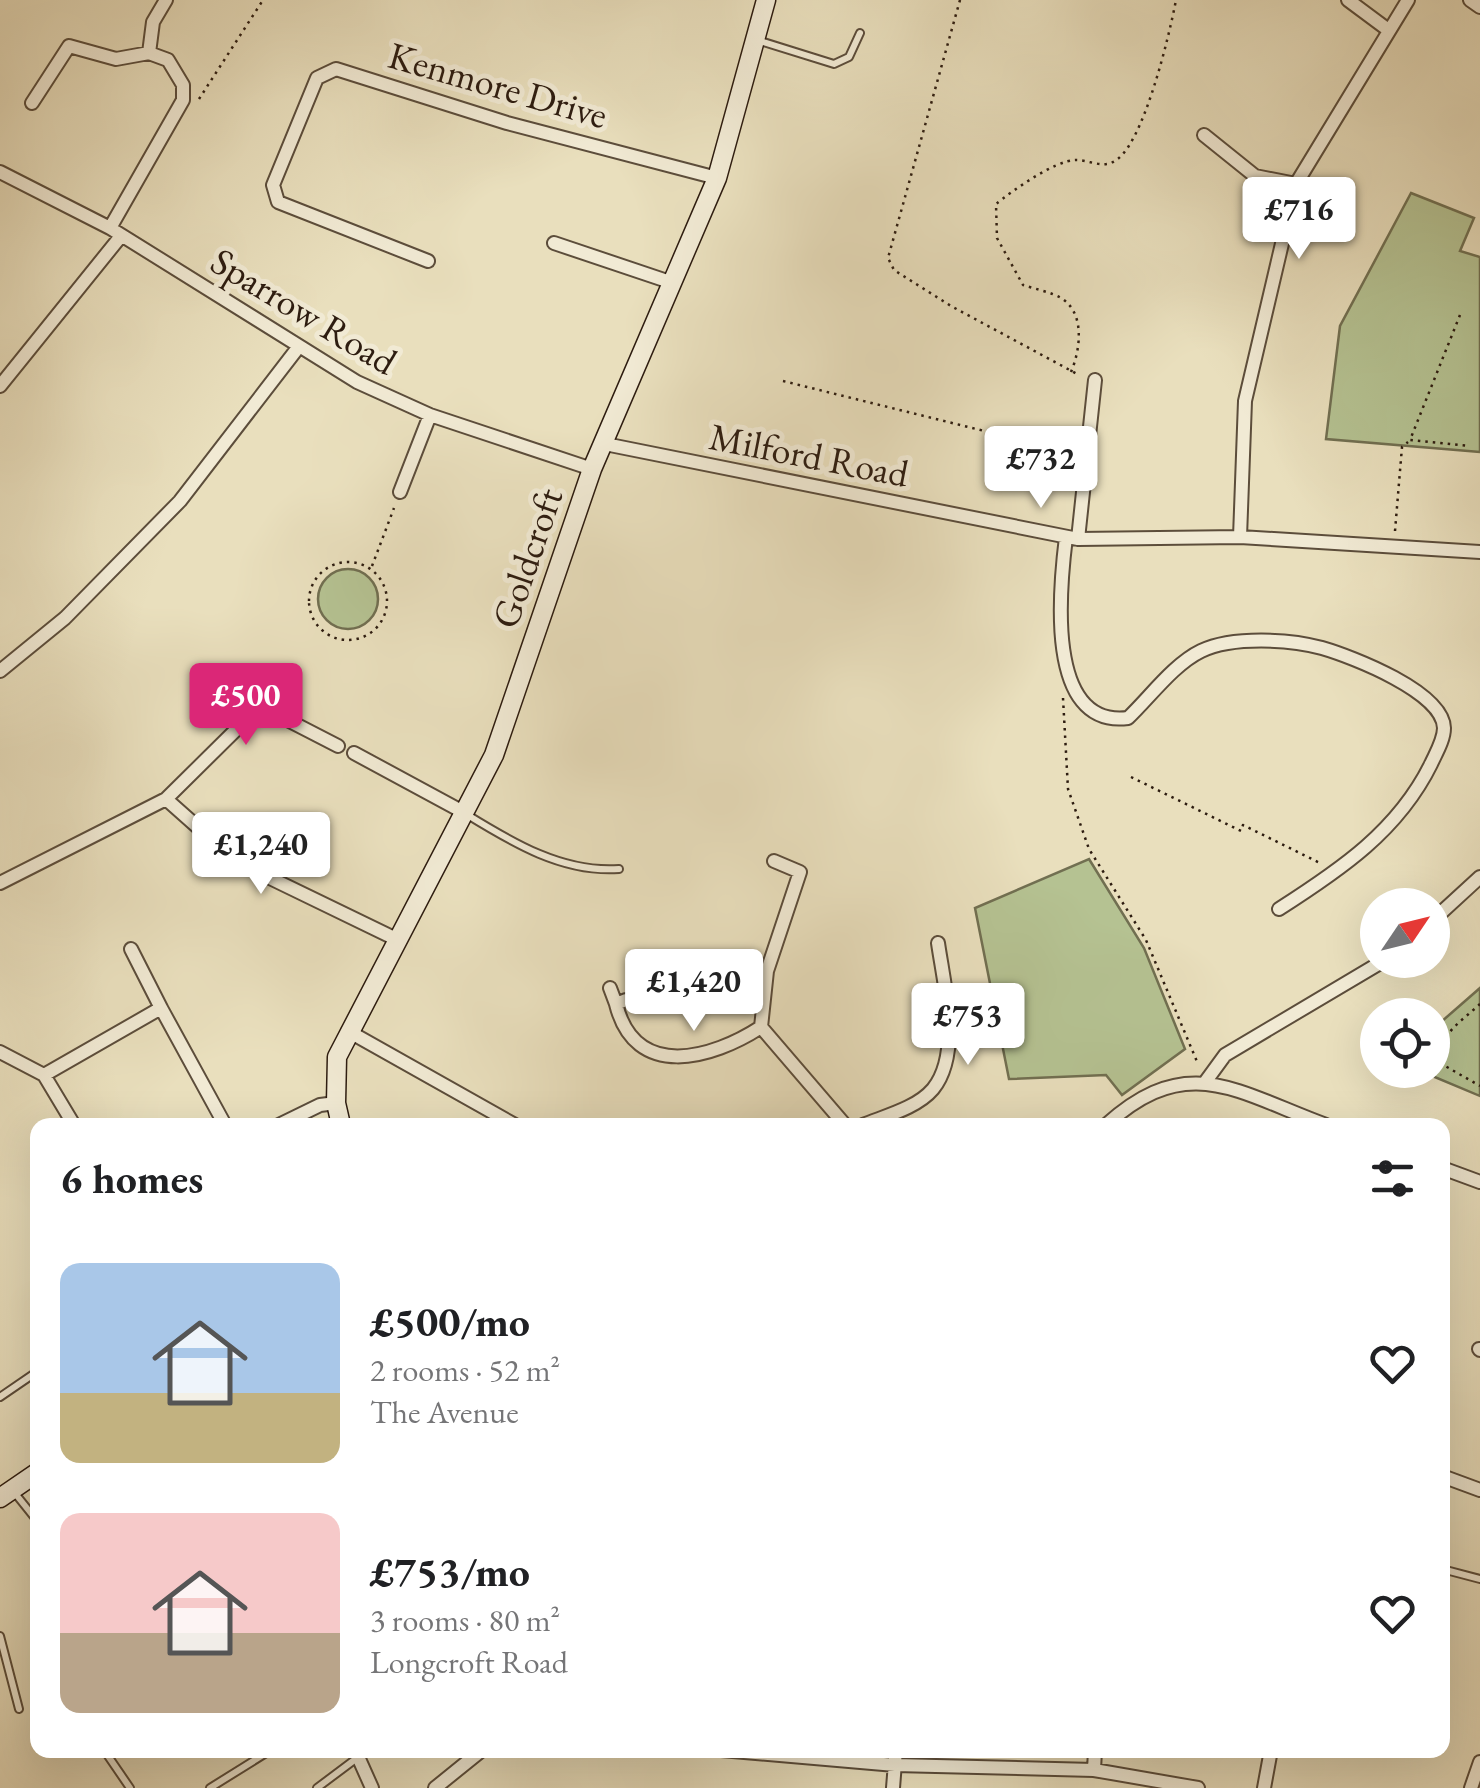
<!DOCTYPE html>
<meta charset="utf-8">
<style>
:root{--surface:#fff;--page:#f6f6f6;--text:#202124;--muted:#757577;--accent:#db2777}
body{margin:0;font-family:"EB Garamond",serif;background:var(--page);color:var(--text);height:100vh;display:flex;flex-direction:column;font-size:38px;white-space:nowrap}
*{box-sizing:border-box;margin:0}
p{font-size:32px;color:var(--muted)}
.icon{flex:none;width:55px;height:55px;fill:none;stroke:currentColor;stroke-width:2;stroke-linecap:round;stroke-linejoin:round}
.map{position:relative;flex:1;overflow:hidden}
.side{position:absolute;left:30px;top:1118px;width:1420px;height:640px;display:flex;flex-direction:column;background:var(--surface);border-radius:20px;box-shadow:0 10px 40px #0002}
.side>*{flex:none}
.needle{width:65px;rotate:55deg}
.controls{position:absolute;left:1360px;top:888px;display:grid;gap:20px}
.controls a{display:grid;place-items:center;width:90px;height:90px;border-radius:50%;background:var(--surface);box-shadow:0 10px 40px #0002;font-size:50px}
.price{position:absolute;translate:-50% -85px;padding:0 22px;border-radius:10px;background:#fff;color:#222;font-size:32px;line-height:65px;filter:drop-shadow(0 2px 5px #0008)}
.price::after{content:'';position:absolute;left:50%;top:60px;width:30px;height:22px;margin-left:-15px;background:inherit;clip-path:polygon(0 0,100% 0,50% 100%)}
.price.selected{background:var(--accent);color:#fff}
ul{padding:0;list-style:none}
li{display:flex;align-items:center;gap:30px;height:250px;padding:0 30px}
li span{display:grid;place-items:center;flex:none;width:280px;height:200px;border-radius:20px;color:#555}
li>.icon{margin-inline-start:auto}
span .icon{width:120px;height:120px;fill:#fffc;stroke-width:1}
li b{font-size:42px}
h2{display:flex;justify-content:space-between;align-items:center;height:120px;padding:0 30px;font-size:42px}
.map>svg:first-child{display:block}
.green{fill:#b5c292;stroke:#716f51;stroke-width:2.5}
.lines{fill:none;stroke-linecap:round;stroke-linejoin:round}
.lane-casing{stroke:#5c4d3b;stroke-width:10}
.street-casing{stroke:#5c4d3b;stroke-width:16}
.secondary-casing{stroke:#2d1c10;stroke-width:21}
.path{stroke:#2d1c10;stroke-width:2.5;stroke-dasharray:2.5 5;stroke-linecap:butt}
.lane{stroke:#f1ead4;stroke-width:6}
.street{stroke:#f1ead4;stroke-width:12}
.secondary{stroke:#f1ead4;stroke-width:18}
.labels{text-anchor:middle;stroke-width:10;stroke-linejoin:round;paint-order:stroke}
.street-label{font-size:38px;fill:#2d1c10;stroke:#f1ead4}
</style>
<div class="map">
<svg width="1480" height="1788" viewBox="0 0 1480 1788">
<rect width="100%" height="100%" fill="#e9dfbd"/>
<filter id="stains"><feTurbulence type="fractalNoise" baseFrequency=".002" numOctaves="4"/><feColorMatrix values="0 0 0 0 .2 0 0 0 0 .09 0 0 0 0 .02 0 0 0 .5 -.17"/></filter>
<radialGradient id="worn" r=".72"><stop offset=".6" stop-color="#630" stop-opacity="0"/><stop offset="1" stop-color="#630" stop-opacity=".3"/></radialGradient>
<path class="green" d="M1411 193 1474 218 1460 251 1480 257V452L1326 439 1340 326Z
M318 599a30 30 0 1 1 60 0a30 30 0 1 1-60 0Z
M1089 859 1144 948 1185 1049 1122 1095 1106 1075 1009 1079 975 908Z
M1480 988V1096L1418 1070H1432L1433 1029Z"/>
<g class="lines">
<defs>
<path id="lane" d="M757 40 834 64 849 57 860 33
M466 814C513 843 563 873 619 869
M0 1397 38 1371
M14 1492 38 1522
M1442 1569 1480 1579
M0 1636 19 1709
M104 1750 130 1788
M210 1788 271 1750
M317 1788 357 1758"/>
<path id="street" d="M1348 0 1387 29
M1470 0 1480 7
M149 53 153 22 166 0
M32 103 69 46 116 59 149 53 168 60 183 85V100L110 228
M1204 135 1255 176 1296 184
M0 172 110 228 357 382 430 415 592 469
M554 243 673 283
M428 261 278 202 273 185 317 78 336 69 507 123 717 178
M0 386 121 236
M605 444 1078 539 1240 537 1480 552
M400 492 430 415
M1066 537C1060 585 1044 729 1128 718 1150 697 1174 664 1201 651 1232 636 1290 639 1322 648 1353 657 1443 692 1444 728 1444 740 1436 753 1431 764 1398 831 1340 870 1279 909
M1240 537 1245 401 1296 184 1408 0
M1078 539 1095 380
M0 671 65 618 180 501 297 349
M354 753 465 813
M166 799 237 862 396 939
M774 861 800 872 767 971 761 1027 845 1125
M0 883 166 799 257 709 270 711 338 746
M1432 921 1480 877
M610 988 616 1004
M626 1000 616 1004C635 1081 712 1059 761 1027
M161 1008 225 1125
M348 1031 515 1125
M0 1052 44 1075 74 1125
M44 1075 161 1008 131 949
M1206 1081 1225 1055 1385 960
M279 1125 320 1105 336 1103
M863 1125C885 1116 917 1108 933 1089 962 1053 944 985 938 943
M1106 1125C1188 1051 1236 1092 1326 1125
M1442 1168 1480 1182
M1479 1349 1480 1350
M1442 1476 1480 1490
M355 1750 372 1788
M721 1750 895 1765 1094 1770 1198 1788
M1094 1770 1095 1750
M435 1788 482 1750
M893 1788 896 1750
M1264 1788 1271 1750
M1471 1788 1480 1762"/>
<path id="secondary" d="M341 1125 336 1103 337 1057 494 755 592 469 717 178 766 0
M0 1498 38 1472"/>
</defs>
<use href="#lane" class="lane-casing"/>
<use href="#street" class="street-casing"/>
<use href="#secondary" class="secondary-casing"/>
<path class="path" d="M960 0 888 258 894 270 951 306 1079 375
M199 99 263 0
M1460 315 1410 440 1470 446
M1071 372C1080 351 1086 313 1061 298 1051 292 1035 289 1023 285L997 238 996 204C1012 191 1055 160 1076 160 1088 160 1102 168 1113 162 1143 149 1170 32 1176 0
M783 381 1073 453
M1395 531 1402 447 1408 442
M309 601a39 39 0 1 1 78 0a39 39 0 1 1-78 0Z
M372 566 394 508
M1063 698 1068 789 1089 849 1146 940 1198 1064
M1131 777 1241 831 1243 825 1320 863
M1480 1004C1463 1020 1434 1038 1440 1063L1480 1086"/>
<use href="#lane" class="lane"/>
<use href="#street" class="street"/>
<use href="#secondary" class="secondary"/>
</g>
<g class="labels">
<g class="street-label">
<text transform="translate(498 85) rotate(16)" y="13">Kenmore Drive</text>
<text transform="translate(304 311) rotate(31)" y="13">Sparrow Road</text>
<text transform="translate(809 455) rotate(11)" y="13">Milford Road</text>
<text transform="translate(527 558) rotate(-71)" y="13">Goldcroft</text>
</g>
</g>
<rect width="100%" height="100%" filter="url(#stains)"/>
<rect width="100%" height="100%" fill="url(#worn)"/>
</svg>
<div class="controls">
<a><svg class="needle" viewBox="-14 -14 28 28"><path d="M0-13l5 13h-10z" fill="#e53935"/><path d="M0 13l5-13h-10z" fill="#757577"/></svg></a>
<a><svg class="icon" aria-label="locate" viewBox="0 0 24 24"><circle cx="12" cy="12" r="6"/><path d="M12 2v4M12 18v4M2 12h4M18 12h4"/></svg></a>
</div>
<b class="price" style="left:1299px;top:262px">£716</b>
<b class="price" style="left:1041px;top:511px">£732</b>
<b class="price selected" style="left:246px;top:748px">£500</b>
<b class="price" style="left:261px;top:897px">£1,240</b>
<b class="price" style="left:694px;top:1034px">£1,420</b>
<b class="price" style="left:968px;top:1068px">£753</b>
<section class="side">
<h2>6 homes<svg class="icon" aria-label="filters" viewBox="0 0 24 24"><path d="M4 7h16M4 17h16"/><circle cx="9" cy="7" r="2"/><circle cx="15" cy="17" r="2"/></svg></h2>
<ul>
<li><span style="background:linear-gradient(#a9c7e8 65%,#c2b280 0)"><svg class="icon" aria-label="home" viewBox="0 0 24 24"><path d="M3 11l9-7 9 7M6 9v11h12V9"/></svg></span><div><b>£500/mo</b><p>2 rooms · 52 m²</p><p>The Avenue</p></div><svg class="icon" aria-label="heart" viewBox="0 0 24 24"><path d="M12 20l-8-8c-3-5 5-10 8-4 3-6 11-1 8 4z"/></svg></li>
<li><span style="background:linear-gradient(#f6c9c9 60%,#b9a48a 0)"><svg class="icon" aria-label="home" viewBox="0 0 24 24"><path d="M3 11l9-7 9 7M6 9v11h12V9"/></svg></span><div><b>£753/mo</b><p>3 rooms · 80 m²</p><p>Longcroft Road</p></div><svg class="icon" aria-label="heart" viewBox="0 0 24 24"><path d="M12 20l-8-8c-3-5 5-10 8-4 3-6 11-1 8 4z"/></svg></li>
</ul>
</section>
</div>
